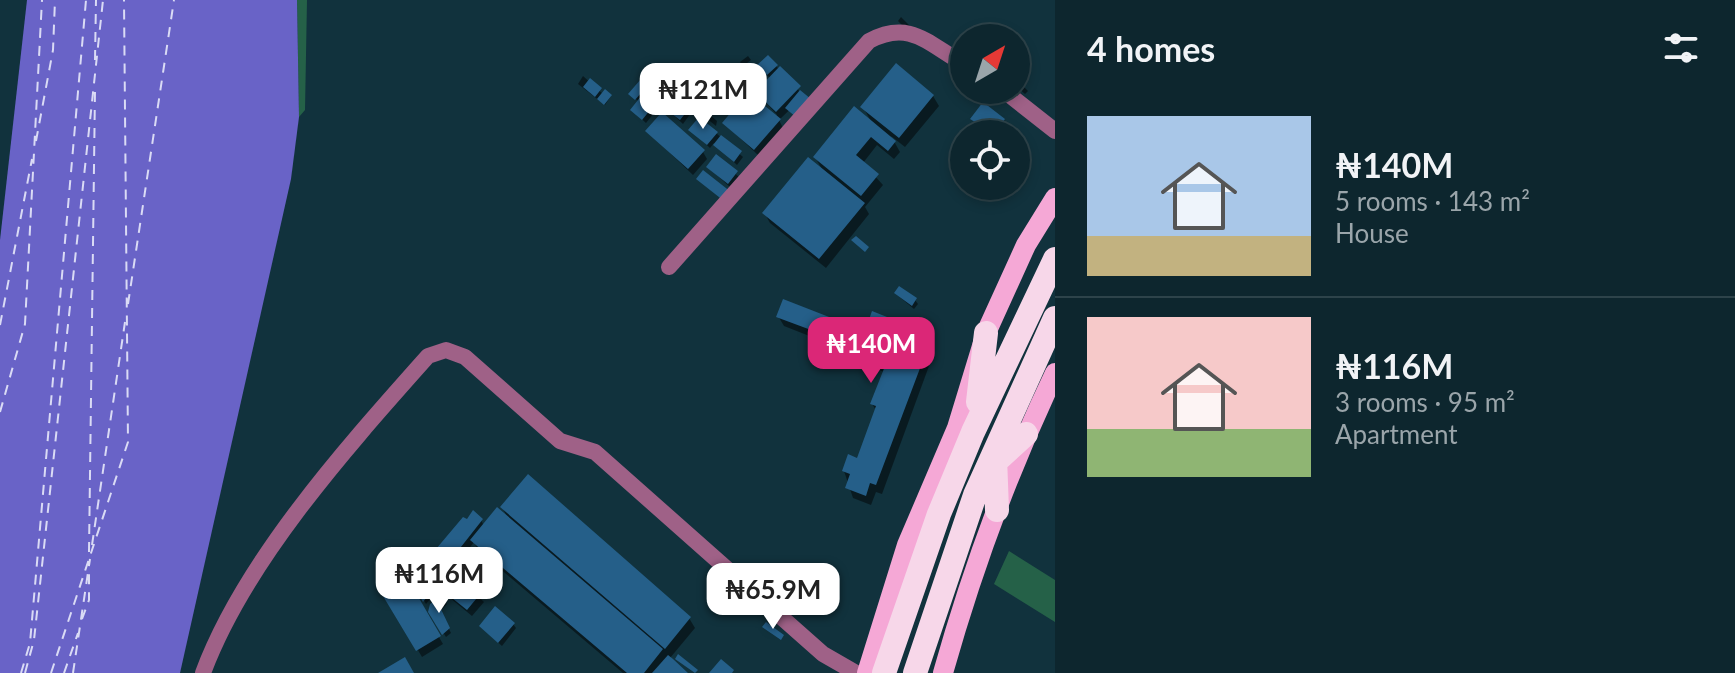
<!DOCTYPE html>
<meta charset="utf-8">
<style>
:root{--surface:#0d262e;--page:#1b323a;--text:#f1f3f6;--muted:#9aa5aa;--line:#2d434a;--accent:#db2777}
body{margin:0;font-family:Lato,sans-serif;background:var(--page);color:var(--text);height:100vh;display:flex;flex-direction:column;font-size:30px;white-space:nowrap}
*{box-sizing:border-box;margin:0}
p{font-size:26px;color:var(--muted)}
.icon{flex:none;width:44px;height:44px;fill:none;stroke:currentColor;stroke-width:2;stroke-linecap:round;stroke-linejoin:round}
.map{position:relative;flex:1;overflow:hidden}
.drawer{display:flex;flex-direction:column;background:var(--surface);width:680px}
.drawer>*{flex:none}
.needle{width:52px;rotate:39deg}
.tools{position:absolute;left:950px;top:24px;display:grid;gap:16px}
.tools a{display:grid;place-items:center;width:80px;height:80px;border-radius:50%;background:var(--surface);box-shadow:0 4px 12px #0003,0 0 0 2px var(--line);font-size:40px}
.price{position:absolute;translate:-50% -68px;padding:0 18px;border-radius:16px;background:#fff;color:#222;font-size:26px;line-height:52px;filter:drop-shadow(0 2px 4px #0008)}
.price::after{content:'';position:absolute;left:50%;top:48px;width:24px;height:18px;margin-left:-12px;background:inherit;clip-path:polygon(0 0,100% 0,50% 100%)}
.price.active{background:var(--accent);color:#fff}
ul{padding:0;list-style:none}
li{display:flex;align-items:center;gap:24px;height:200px;padding:0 32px}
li+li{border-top:2px solid var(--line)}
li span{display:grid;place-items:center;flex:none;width:224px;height:160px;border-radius:0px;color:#555}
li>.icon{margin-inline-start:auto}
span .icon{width:96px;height:96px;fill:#fffc;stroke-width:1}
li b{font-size:34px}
h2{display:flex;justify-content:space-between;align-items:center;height:96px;padding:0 32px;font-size:34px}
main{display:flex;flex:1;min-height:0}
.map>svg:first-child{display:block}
.green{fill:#256148}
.water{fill:#6963c7}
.shadow{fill:#0007}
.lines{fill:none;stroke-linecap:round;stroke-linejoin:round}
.ferry{stroke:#dadbf5;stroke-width:2;stroke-dasharray:10 8;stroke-linecap:butt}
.building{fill:#255f89}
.minor{stroke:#9f6187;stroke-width:16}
.major{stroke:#f5a8d6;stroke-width:20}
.highway{stroke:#f7d7e9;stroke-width:24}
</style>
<main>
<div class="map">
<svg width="1055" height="673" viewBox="0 0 1055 673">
<rect width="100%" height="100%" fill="#11323d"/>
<path class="green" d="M297 0H307L305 110 299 117Z
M1009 551 1055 580V622L994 584Z"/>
<path class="water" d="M27 0H297L299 117 291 179 180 673H0V240Z"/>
<path class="shadow" d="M901 17 910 26 907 30 898 21Z
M748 56 751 60 743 66 740 62Z
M776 66 804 96 779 120 783 128 759 156 724 123 775 117 777 115 748 82 763 76 767 82 771 79 762 70Z
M583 76 604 95 611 96 605 105 578 84Z
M1020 83 1028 91 1025 94 1017 87Z
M647 86 649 90 668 88 671 92 646 123 632 110 639 102 632 95Z
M732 89 736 88 738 96 734 97Z
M933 96 939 106 905 147 891 136 900 152 894 159 877 145 863 163 883 185 865 207 869 214 826 268 770 223 765 214 823 171 815 157 872 123 863 107Z
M691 106 693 110 683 124 666 108Z
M702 108 717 121 716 126 700 113Z
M972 119 1004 120 1006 125 999 134H988Z
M691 130 716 133 743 157 737 165 714 143 710 148Z
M647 131 703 152 707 159 693 175Z
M716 156 739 177 731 188 708 167Z
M896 294 915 300 918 304 914 309Z
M784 302 866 333 896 322 901 332 896 346 924 356 929 366 882 494 876 492 871 505 853 498 844 471 858 460 876 410 872 404 884 372 853 360 842 351 836 341 838 336 820 329 817 339 784 326 778 316Z
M502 507 689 618 695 628 670 658 685 673H623L478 550 474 542 452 571 484 602 472 616 444 593 422 568 481 520 484 526 509 520Z
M420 579 431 598 426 604 416 586Z
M408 584 443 644 422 657 386 596Z
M442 597 447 604 440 611 451 633 446 637 430 612Z
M513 624 516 628 502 646 481 627Z"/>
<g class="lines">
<path class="ferry" d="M95 60 96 0
M36 141 53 50 55 0
M128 304 174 0
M0 325 32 159
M0 412 25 324 42 0
M92 545 125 322
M89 552 95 90
M82 619 89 600V574
M21 673 30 643 86 0
M25 673 34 640 103 0
M51 673 128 442 124 0
M64 673 78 633
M73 673 90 559"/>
</g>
<path class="building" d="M768 55 778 65 767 75 757 65Z
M896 63 934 95 899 138 860 107Z
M754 66 765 75 754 87 743 78Z
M780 66 801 86 776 112 755 92Z
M657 76 670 86 642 120 630 110Z
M590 78 602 88 595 97 583 87Z
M641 79 648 85 635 100 628 94Z
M605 89 612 95 604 105 597 99Z
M800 90 811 99 796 117 785 108Z
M677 92 692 105 680 120 664 108Z
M748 92 781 119 754 150 722 123Z
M983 102 1005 119 994 134 970 119Z
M854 106 896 141 888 151 871 137 856 155 879 174 861 196 813 157Z
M662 112 705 150 688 169 645 131Z
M699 117 718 132 707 145 688 130Z
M966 128 974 134H964V152L953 144Z
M721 135 742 151 734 162 713 145Z
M716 154 738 171 728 184 706 167Z
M808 157 865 203 819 259 762 213Z
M703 170 731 192 724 201 696 179Z
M856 236 869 247 865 252 851 240Z
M899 286 917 298 912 306 894 293Z
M783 299 865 331 872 311 897 321 889 341 925 355 876 485 870 483 866 496 845 488 850 474 842 471 848 454 857 458 876 406 870 404 885 366 845 350 846 346 834 341 838 329 815 320 811 330 776 317Z
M528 474 691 617 665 649 500 507Z
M497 507 663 649 644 673H627L470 540Z
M473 510 483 519 435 580 420 568 463 517 467 519Z
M452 569 481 593 467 610 437 586Z
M421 576 430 593 423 602 411 581Z
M409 581 441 636 416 651 383 596Z
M442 595 446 598 439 605 450 628 442 635 428 612 430 604Z
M495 606 515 623 498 643 479 626Z
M766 622 784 635 781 640 762 627Z
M678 654 698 670 695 673 675 659Z
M668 655 673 659 688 673H652Z
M405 657 414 673H378Z
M721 659 734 670 732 673H709Z"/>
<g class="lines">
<path class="minor" d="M1003 90 1055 131
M669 267 869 41C910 19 928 44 964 64
M203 673C245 560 348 446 428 356L446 350 465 357 560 441 595 452 823 654 856 673"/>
<path class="major" d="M867 673 907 545 957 428 986 333 1026 245 1055 198
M943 673C972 570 1009 469 1055 373"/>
<path class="highway" d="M978 402 986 333
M995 457 997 510
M992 465 1026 434
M884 673 939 514 973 432 1055 259
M915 673 975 495 1055 318"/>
</g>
</svg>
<div class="tools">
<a><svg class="needle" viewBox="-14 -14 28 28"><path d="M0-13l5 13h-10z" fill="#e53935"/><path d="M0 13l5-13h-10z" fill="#9aa5aa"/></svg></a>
<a><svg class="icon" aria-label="locate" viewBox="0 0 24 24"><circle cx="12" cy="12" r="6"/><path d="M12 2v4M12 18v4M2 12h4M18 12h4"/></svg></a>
</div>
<b class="price" style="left:703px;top:131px">₦121M</b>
<b class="price active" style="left:871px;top:385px">₦140M</b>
<b class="price" style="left:439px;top:615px">₦116M</b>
<b class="price" style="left:773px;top:631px">₦65.9M</b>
</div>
<section class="drawer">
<h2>4 homes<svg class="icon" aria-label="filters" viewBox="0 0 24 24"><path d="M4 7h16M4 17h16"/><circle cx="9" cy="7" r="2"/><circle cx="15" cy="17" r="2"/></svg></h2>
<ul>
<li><span style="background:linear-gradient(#a9c7e8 75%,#c2b280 0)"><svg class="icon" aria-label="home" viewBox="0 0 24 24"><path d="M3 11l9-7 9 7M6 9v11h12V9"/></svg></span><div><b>₦140M</b><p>5 rooms · 143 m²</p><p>House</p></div></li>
<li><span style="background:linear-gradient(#f6c9c9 70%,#8fb573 0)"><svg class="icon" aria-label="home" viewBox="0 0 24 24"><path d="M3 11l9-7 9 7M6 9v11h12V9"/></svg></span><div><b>₦116M</b><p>3 rooms · 95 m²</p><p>Apartment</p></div></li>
</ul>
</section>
</main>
